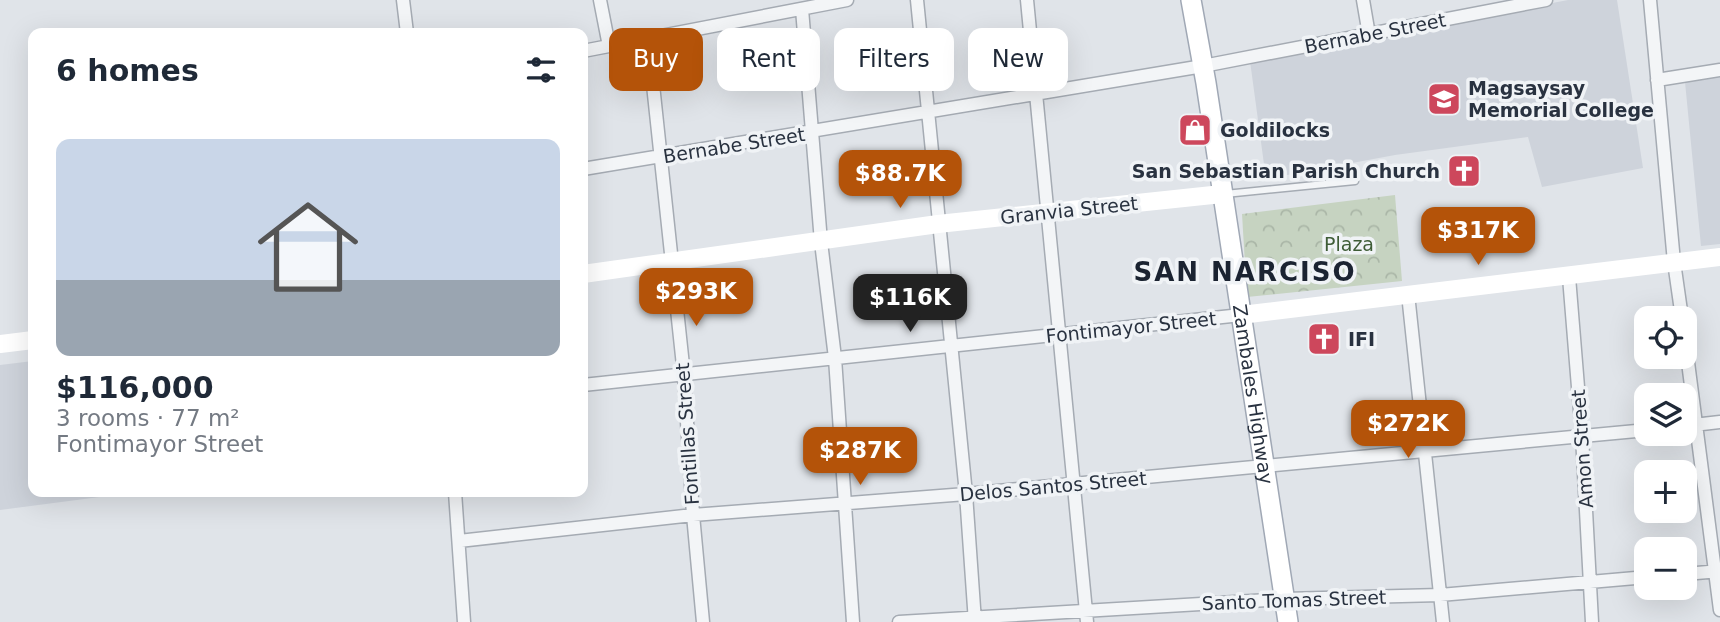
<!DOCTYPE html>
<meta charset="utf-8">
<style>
:root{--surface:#fff;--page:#f2f2f3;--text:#1f2937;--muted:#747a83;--accent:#b45309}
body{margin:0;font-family:"DejaVu Sans",sans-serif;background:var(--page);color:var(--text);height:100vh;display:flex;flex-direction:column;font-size:26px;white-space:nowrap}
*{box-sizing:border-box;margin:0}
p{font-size:23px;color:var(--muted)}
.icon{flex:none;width:38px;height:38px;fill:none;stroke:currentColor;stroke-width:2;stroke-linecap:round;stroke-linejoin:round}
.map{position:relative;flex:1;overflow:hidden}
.details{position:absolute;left:28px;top:28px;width:560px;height:469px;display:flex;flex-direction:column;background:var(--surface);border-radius:14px;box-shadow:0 7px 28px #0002}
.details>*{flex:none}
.guide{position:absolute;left:609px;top:28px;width:665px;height:63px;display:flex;gap:14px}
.controls{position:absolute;left:1634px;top:306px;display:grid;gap:14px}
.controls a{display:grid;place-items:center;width:63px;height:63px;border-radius:14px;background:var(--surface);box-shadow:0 7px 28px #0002;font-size:35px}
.price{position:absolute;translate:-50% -60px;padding:0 16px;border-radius:14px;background:var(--accent);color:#fff;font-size:23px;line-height:46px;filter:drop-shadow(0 2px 4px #0008)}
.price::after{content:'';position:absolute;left:50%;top:42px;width:21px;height:16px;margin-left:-10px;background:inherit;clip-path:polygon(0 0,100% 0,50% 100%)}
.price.active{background:#222;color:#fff}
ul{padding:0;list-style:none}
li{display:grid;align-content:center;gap:14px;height:371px;padding:0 28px}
li span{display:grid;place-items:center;height:217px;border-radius:14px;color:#555}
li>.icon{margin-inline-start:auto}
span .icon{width:126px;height:126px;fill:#fffc;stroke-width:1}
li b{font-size:30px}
h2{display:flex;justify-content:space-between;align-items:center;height:84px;padding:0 28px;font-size:30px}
.chip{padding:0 24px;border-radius:14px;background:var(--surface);box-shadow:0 7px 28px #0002;font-size:24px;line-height:63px}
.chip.active{background:var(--accent);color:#fff}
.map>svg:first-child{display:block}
.built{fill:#ced3db}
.forest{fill:url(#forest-crowns)}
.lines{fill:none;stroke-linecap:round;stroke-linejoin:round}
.lane-casing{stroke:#a5abb3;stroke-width:9}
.street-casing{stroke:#a5abb3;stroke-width:15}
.primary-casing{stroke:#a0a8b5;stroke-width:22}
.lane{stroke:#f3f5f7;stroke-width:6}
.street{stroke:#f3f5f7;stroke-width:12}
.secondary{stroke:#fff;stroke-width:18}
.primary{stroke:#fff;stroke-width:19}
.labels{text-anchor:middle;stroke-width:7;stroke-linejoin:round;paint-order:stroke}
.street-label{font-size:19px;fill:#293240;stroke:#f0f3f6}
.poi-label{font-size:19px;font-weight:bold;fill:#293240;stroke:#f0f3f6;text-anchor:start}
.park-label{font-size:19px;fill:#3e5c36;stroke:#f0f3f6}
.district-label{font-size:26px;font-weight:bold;letter-spacing:2px;fill:#1b2331;stroke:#f0f3f6}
</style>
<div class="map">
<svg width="1720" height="622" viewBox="0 0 1720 622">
<defs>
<pattern id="forest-crowns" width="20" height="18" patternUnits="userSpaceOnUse" patternTransform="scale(1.75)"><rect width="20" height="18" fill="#c6d3c1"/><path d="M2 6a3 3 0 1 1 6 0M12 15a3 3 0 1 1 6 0" fill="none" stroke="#aab6a7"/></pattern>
</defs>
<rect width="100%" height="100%" fill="#e0e4e9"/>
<path class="built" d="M1568 0H1617L1643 168 1542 187 1528 137 1395 155 1266 179 1250 61Z
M1720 77V244L1701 246 1685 82Z
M33 361V492H138L0 510V365Z"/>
<path class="forest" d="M1395 195 1402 281 1247 297 1242 214Z"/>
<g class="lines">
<defs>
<path id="lane" d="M1225 194 1355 181"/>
<path id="street" d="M403 0 407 33
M600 0 609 46
M917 0 966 494 975 622
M1027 0 1087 622
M1363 0 1369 35
M1650 0 1674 262 1682 318
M802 9 821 242 835 358 853 622
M648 38 684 375 693 515 703 622
M583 51 847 0
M1657 80 1720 70
M583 169 1203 66 1546 0
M1569 277 1582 436 1592 622
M1408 294 1443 622
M1685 339 1720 610
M583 385 1241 315
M1685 426 1720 422
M455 492 464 622
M459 541 693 515 966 494 1647 430
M1685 574 1720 571
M899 622 1284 599 1440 595 1647 577"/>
<g id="primary">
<path id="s1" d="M1191 0 1206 83 1288 622"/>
</g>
</defs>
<use href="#lane" class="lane-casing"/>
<use href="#street" class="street-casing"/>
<use href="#primary" class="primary-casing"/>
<use href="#lane" class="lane"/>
<use href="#street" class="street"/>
<path class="secondary" d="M583 274 938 224 1222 194
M1241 315 1720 257
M0 344 33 340"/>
<use href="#primary" class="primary"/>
</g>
<defs>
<symbol id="university-square" viewBox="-11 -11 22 22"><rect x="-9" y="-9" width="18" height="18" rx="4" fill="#cd475c" stroke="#f0f3f6"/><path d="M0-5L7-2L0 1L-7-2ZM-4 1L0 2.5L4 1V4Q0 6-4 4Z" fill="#fff"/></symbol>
<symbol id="shop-square" viewBox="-11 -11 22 22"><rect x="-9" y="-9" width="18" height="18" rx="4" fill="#cd475c" stroke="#f0f3f6"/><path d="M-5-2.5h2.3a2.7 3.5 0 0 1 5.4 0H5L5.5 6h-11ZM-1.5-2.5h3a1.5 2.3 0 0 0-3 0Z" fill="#fff"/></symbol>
<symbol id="church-square" viewBox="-11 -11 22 22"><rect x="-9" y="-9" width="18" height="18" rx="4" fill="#cd475c" stroke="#f0f3f6"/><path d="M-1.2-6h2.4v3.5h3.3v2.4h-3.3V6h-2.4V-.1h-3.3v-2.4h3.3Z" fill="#fff"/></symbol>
</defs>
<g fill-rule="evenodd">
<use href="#university-square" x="1425" y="80" width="38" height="38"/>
<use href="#shop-square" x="1176" y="111" width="38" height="38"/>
<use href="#church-square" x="1445" y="152" width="38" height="38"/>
<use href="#church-square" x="1305" y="320" width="38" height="38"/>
</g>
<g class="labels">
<g class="street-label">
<text transform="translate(1375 33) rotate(-11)" y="7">Bernabe Street</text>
<text transform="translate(734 145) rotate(-9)" y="7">Bernabe Street</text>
<text transform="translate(1069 210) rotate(-6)" y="7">Granvia Street</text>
<text transform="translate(1131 327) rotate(-6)" y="7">Fontimayor Street</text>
<text dy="7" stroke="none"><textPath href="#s1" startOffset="399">Zambales Highway</textPath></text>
<text transform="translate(687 434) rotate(-94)" y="7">Fontillas Street</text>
<text transform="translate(1582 449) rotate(-94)" y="7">Amon Street</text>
<text transform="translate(1053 486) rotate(-5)" y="7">Delos Santos Street</text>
<text transform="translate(1294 600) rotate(-2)" y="7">Santo Tomas Street</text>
</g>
<g class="poi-label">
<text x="1468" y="95">Magsaysay<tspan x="1468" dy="22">Memorial College</tspan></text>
<text x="1220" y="137">Goldilocks</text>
<text x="1440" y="178" text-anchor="end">San Sebastian Parish Church</text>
<text x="1348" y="346">IFI</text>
</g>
<g class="park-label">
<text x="1349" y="251">Plaza</text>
</g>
<g class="district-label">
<text x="1245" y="281">SAN NARCISO</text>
</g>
</g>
</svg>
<div class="controls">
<a><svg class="icon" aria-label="locate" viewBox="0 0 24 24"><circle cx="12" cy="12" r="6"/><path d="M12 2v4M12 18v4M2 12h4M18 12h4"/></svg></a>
<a><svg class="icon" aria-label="layers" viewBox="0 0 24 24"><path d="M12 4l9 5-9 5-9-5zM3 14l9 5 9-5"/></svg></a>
<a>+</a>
<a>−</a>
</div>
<b class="price" style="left:900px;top:210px">$88.7K</b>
<b class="price" style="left:1478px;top:267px">$317K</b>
<b class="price" style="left:696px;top:328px">$293K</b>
<b class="price active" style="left:910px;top:334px">$116K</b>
<b class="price" style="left:1408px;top:460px">$272K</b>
<b class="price" style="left:860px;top:487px">$287K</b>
<div class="guide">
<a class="chip active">Buy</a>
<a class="chip">Rent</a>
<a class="chip">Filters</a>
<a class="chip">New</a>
</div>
<section class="details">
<h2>6 homes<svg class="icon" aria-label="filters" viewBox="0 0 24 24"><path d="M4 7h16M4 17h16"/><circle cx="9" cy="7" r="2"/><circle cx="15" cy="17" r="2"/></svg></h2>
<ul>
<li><span style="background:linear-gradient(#c9d6e8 65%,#9aa5b1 0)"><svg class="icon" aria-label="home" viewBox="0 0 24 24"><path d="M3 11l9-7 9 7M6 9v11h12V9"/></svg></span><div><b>$116,000</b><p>3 rooms · 77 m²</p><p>Fontimayor Street</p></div></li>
</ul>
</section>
</div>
